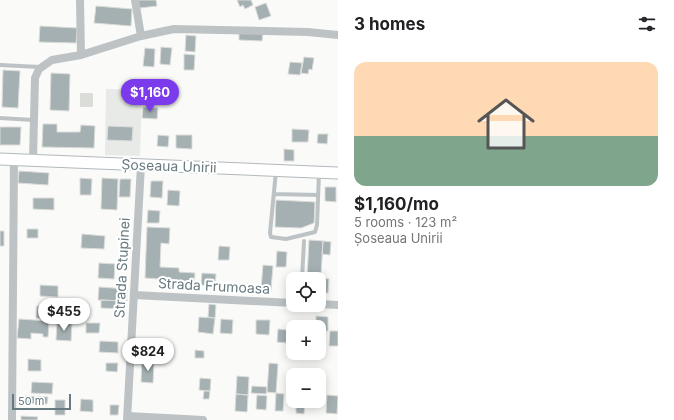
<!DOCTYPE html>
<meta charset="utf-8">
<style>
:root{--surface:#fff;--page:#f6f6f6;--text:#202124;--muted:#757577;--accent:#7c3aed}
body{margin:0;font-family:Inter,sans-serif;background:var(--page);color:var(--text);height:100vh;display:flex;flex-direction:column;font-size:15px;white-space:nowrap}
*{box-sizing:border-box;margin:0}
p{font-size:13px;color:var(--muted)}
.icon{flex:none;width:22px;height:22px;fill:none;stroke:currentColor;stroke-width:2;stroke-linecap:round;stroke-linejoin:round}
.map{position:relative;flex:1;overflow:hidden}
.drawer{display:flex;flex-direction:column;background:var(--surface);width:336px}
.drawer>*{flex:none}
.buttons{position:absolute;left:286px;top:272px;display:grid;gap:8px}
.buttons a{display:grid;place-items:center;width:40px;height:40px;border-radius:8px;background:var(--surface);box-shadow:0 2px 10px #0003;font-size:20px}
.scale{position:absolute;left:12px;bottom:10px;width:59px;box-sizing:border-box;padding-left:4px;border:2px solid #667a80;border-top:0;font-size:11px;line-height:14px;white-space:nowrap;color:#667a80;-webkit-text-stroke:3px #fff;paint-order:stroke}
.price{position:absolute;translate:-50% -34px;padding:0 9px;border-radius:14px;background:#fff;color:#222;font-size:13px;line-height:26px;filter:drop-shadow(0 1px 2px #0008)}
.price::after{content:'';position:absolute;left:50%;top:24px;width:12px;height:9px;margin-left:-6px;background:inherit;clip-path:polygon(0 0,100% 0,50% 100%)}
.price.current{background:var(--accent);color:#fff}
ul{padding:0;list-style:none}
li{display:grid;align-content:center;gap:8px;height:212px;padding:0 16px}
li span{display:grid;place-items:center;height:124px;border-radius:12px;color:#555}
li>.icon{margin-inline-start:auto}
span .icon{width:72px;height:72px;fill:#fffc;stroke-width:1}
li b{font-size:17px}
h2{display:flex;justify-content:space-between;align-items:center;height:48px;padding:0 16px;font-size:17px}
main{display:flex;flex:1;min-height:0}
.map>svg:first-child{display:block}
.built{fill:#e8eae8}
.green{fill:#dbded8}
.building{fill:#a4b0b2;stroke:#dcdcda}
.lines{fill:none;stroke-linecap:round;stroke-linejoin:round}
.secondary-casing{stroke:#b2b9bc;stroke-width:13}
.lane{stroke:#bdc3c5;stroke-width:4}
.street{stroke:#bdc3c5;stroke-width:8}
.secondary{stroke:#fff;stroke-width:11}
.labels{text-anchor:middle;stroke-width:4;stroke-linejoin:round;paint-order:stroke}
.street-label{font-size:14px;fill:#667a80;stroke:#fff}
</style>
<main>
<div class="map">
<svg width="338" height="420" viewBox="0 0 338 420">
<rect width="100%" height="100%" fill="#fafaf8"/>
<path class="built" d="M106 89 142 90 140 156 105 155Z"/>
<path class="green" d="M80 93H93V107H80Z"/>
<path class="building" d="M138 0H156L157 6 140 8Z
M237 0H251L253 5 245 9 243 5 240 7Z
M266 3 271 16 259 20 255 7Z
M96 6 132 9 131 26 94 23Z
M40 26 77 28 76 43 39 42Z
M239 33H263L262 41 239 40Z
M186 35 196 36 195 52 185 51Z
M161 47 172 48 170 65 160 64Z
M145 48 155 49 154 67 143 66Z
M184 54 195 55 194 70H184Z
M304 57 314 58 312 70 309 69 308 74 301 73Z
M290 62 302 63 300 75 288 74Z
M3 70 20 71 18 108 2 107Z
M51 73 70 74 69 111 50 110Z
M143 107 158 108 157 119 142 118Z
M43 124H57V132H80L81 125 95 126 94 148 42 147Z
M108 126 133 127 132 141 107 140Z
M0 127H21L20 145H0Z
M292 129 309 130 308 142H292Z
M318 134H328L327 144 317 143Z
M158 135 169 136 168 147 157 146Z
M176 135H192V149L176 148Z
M284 149 294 150V161H284Z
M19 171 49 173 48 185 18 183Z
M80 178 92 179 91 195H80Z
M102 178 118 179 117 210 101 209Z
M120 179H131L130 197H119Z
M151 181H163L162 198 150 197Z
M325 187H336V202L325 201Z
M168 190 180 191 179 206 167 205Z
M33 198H54V210L33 209Z
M276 200 315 202 314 223 301 228 275 227Z
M148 210 160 211 159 223H147Z
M147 227 170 228 169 244 161 243 160 267 179 268V272L195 273 194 286H186V289L180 288V285H174V280L145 278Z
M27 229H38V238H27Z
M0 231H4V246H0Z
M82 234 105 236 104 249 81 248Z
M309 240 323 241 320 293 319 279H307Z
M323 241 331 242 330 255 322 254Z
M219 246 230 247 229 260H218Z
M277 251 287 252 286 267H276Z
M99 263 115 264 114 279 98 278Z
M263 265 273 266 271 290 261 289Z
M202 273 216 274 215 286 201 285Z
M321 278 329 279 328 293H320Z
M40 285 58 286V297L40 296Z
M99 287 127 289V301L98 300Z
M101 300 125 301V309L101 308Z
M209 304 216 305 215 318 208 317Z
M37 306H51L50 319 36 318Z
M316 316 328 317V331H319V327H316Z
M199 317 215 318 213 334 198 332Z
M19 319 49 321 48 337H43V334L31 333V339L17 338Z
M221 319 233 320 232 334 220 333Z
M256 320H270L269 335 256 334Z
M57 322 72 323 71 341 56 340Z
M86 323H100L99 333H86Z
M278 329 288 330 287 343 277 342Z
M319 331H326L325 343H319Z
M330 331H338V346H329Z
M100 341 118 342V353L99 352Z
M195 350 204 351V358H195Z
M28 359 41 360V371H28Z
M142 360 154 361 153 383 141 382Z
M106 363H118L117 372 106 371Z
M269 363 278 364 276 393 267 392Z
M310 374 322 375 321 395H319V375Z
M237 376 249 377 248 395 236 394Z
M200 378 211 379 210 391 199 390Z
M32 382 53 383 52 394 31 393Z
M252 386 267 387 266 394 251 393Z
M204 391H210L209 399H203Z
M276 393 284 394 283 411H275Z
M236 394 248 395 247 412 235 411Z
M257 395 267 396 266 410 256 409Z
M327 395 338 396 337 414 326 413Z
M23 396 48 397 47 404 23 403Z
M81 399 93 400V412L80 411Z
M55 400H65V415H55Z
M296 401H305L304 414 296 413Z
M110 405H119L118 415H110Z
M21 416 38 417 37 420H21Z"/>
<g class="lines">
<defs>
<path id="secondary" d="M0 159 338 173"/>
</defs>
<use href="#secondary" class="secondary-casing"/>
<path class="lane" d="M0 65 40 67
M0 118 33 120
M276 171 270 233 271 237 286 239 315 232 317 225 319 173
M274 194 318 195
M302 279 304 241"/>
<path class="street" d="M80 0 81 55
M135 0 141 36
M33 160 35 78 39 69 52 60 81 55 141 36 174 29 308 32 338 35
M134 295 293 303
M319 304 338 305
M128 416 203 420
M12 420 14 159
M127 420 141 165"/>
<use href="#secondary" class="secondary"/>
</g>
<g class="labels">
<g class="street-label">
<text transform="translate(169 166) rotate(2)" y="5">Șoseaua Unirii</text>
<text transform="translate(122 268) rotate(-87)" y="5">Strada Stupinei</text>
<text transform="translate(214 286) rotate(3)" y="5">Strada Frumoasa</text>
</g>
</g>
</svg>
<div class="buttons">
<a><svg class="icon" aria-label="locate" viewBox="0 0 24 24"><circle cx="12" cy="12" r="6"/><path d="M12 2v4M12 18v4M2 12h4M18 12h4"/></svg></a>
<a>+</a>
<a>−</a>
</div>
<div class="scale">50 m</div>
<b class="price current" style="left:150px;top:113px">$1,160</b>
<b class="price" style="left:64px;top:332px">$455</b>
<b class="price" style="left:148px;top:372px">$824</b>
</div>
<section class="drawer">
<h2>3 homes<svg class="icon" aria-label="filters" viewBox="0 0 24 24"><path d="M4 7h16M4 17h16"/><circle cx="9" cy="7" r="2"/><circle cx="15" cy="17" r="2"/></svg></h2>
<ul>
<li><span style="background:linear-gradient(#ffd9b3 60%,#7fa58c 0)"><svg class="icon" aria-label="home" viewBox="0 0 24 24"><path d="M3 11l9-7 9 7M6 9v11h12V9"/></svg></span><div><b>$1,160/mo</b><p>5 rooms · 123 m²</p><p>Șoseaua Unirii</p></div></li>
</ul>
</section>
</main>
